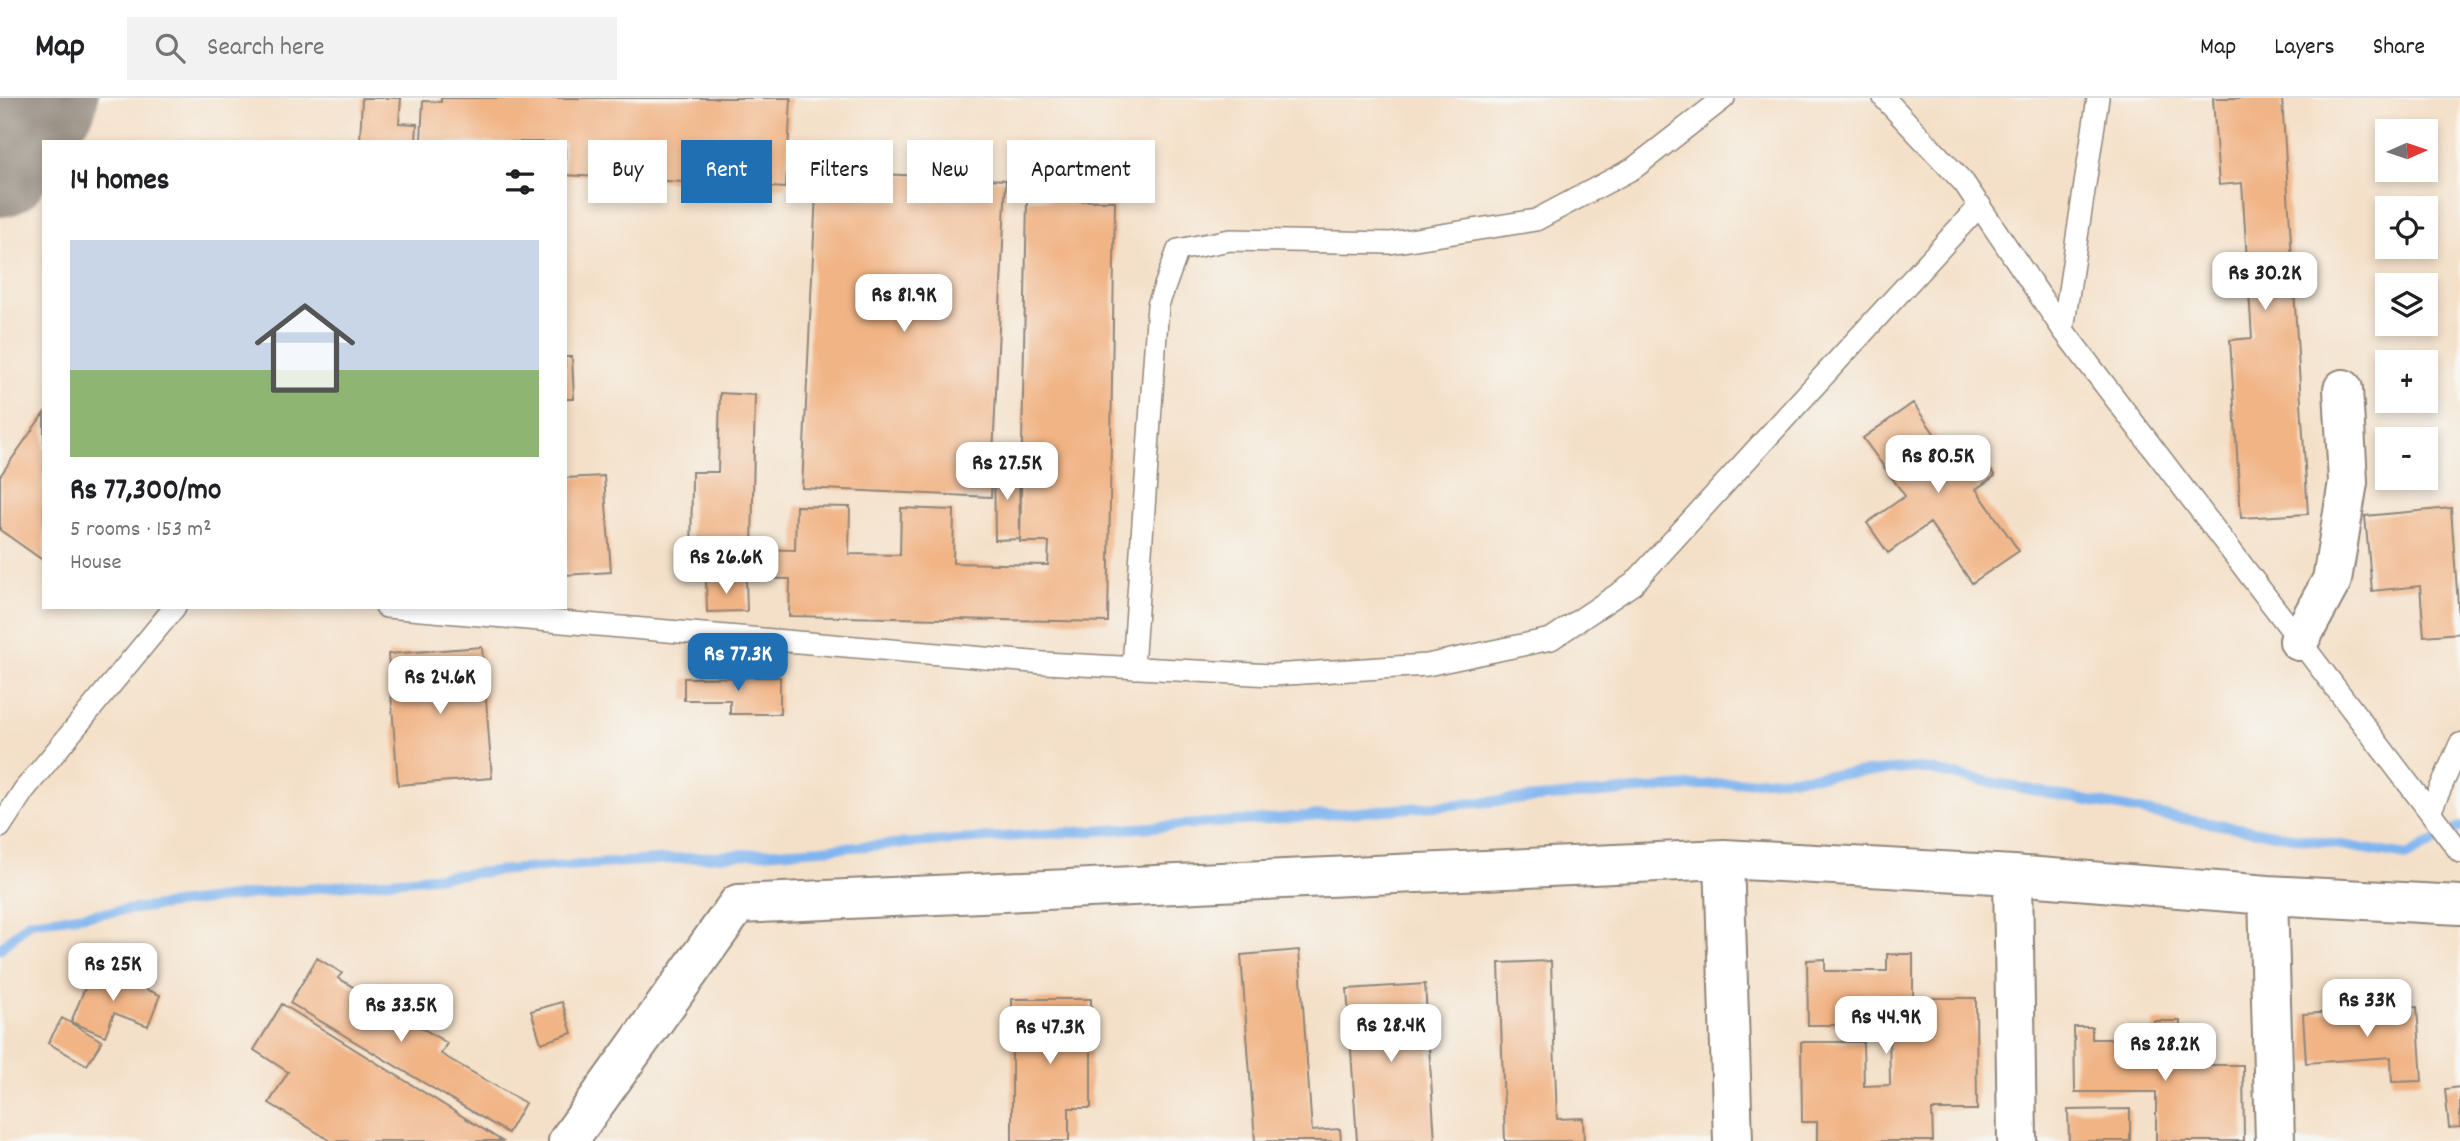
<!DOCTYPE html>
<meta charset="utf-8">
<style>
:root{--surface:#fff;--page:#f2f2f2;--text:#202124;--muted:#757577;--line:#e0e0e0;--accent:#1f6fb2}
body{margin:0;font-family:Dekko,sans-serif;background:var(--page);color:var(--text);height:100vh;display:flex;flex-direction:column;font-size:26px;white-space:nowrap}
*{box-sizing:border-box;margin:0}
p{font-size:23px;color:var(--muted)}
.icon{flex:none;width:38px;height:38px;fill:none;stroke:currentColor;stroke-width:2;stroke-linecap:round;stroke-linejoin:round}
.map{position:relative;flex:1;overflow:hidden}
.panel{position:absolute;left:42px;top:42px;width:525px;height:469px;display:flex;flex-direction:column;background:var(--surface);border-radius:0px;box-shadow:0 4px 10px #0003}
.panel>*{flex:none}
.guide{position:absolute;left:588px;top:42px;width:665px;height:63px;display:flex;gap:14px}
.needle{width:46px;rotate:87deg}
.buttons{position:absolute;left:2375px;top:21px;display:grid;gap:14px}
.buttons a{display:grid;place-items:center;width:63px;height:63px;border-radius:0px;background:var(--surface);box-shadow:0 4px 10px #0003;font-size:35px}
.price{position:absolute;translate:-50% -60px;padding:0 16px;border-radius:14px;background:#fff;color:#222;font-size:23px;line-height:46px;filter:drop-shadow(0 2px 4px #0008)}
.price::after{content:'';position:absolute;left:50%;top:42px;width:21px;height:16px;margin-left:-10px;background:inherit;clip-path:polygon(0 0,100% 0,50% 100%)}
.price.on{background:var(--accent);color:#fff}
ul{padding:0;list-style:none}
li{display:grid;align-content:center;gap:14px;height:371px;padding:0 28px}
li span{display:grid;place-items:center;height:217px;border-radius:0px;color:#555}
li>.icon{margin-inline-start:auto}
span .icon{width:126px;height:126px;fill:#fffc;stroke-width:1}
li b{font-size:30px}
h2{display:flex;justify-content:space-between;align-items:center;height:84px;padding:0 28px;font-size:30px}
.pill{padding:0 24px;border-radius:0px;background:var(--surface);box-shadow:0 4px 10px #0003;font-size:24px;line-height:63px}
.pill.on{background:var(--accent);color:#fff}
header{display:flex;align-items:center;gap:42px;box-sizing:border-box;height:98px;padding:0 35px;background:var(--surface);border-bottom:2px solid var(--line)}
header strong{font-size:33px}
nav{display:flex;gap:38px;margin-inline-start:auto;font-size:24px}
.search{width:490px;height:63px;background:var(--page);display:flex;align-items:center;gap:18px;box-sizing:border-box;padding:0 24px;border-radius:0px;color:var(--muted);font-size:26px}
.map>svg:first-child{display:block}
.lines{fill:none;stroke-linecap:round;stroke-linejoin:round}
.stream{stroke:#81b5ef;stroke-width:10}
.taxiway{stroke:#90867a;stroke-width:98}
.building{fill:#f1b485}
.lane-casing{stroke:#90867a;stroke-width:24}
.street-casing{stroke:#90867a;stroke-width:42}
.lane{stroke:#fff;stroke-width:21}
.street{stroke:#fff;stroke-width:38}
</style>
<header>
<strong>Map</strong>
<div class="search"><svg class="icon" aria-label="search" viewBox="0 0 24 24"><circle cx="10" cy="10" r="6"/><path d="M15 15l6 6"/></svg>Search here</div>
<nav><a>Map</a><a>Layers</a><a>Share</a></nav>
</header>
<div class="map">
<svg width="2460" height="1043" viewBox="0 0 2460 1043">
<rect width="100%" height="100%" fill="#f6f6f2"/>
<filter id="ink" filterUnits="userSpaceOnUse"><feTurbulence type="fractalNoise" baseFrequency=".0143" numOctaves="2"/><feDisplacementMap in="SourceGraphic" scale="14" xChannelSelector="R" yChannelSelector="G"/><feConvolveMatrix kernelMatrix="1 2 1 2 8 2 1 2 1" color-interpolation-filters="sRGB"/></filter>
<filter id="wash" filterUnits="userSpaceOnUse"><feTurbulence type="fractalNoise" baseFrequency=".00686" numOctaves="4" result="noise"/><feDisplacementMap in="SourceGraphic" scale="28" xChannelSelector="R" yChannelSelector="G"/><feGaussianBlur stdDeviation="1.57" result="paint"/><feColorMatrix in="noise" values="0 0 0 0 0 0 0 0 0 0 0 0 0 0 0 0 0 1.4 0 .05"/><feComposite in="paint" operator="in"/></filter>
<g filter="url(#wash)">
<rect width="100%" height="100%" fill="#f4e0c8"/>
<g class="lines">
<path class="stream" d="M0 851 29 824 264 795 507 772 1258 722 1918 670 2166 718 2407 758 2460 729"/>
<path class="taxiway" d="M0 70 49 0"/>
</g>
<g id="blocks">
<path class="building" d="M362 0H401L399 25 417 26 416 44H360Z
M441 0H791L786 90 565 77V44H440L421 42 423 3 441 4Z
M2213 0H2282L2308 416 2241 420 2230 242 2252 240 2242 85 2219 87Z
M817 73 1006 82 991 399 802 390Z
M1027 102 1115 103 1108 524 789 518 790 481 691 479 692 374H718L720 295 755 297 752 451 795 452 796 408 850 409 849 456 900 457 901 410 954 412 953 465 1048 467 1049 444H1020Z
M565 259H572L574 301H565Z
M1913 305 1950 358 1970 343 1995 378 1976 391 2019 453 1972 485 1930 425 1888 455 1867 425 1905 398 1863 340Z
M44 315V463L0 432V378Z
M1019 366 1020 441 995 442 994 367Z
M604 378 611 474 565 477V380Z
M2451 410 2460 535 2424 538 2420 488 2372 493 2365 418Z
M746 481 747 513 707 514 706 482Z
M482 549 492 680 398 687 388 556Z
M780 579V616H730V602H684V580Z
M1299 852 1312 1033 1340 1031 1341 1043H1255L1241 857Z
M1887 856H1913V900H1976L1977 1012H1932L1933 1043H1817V1024H1802L1801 944H1863L1864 988 1890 987 1889 927H1808L1807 862 1825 861V873H1887Z
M317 860 342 875 338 880 447 945 441 956 525 1005 508 1035 290 905Z
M1551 863 1557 1021 1583 1020 1584 1043H1505L1499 865Z
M93 870 160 897 148 928 114 915 105 938 71 924Z
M1425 886 1435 1043H1357L1347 891Z
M1012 901H1091V1010H1069V1043H1012Z
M562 904 572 935 541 945 531 913Z
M282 906 502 1043H331L269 1005 288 974 254 952Z
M2417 909 2422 983 2392 984 2391 959 2306 965 2303 916Z
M62 920 102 943 87 967 48 945Z
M2154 923H2180V967H2243L2244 1043H2156V994H2075L2074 929H2092V941H2153Z
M2460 989V1029L2449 1030 2445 991Z
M2130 1011V1043H2069L2068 1012Z"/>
</g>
</g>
<g filter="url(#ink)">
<use href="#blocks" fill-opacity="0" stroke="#90867a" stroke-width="2"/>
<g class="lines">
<defs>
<path id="lane" d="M1884 0 1964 85 2063 232 2430 714
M2063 232 2098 0
M386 509 1044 565 1272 577 1427 567 1551 541 1633 486 1980 107
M1133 570 1158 207 1178 152 1230 142 1390 145 1536 122 1634 70 1724 0
M2460 646 2430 714 2460 754
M0 729 24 692 175 509"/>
<path id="street" d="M2299 543 2332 482 2348 384 2343 291
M1724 761 1733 1043
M2013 777 2017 1043
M2268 797 2275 1043
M568 1043 738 806 1724 761 2013 777 2268 797 2460 807"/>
</defs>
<use href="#lane" class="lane-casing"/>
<use href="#street" class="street-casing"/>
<use href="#lane" class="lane"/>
<use href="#street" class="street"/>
</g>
</g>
</svg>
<div class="buttons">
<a><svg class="needle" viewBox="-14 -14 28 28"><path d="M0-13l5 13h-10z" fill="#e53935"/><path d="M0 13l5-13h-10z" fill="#757577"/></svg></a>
<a><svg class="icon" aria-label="locate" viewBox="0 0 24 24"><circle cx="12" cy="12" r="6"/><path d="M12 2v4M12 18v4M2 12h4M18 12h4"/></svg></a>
<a><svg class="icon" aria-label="layers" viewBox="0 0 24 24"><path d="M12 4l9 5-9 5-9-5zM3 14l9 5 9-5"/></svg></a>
<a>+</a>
<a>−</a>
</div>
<b class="price" style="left:2265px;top:214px">Rs 30.2K</b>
<b class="price" style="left:904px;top:236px">Rs 81.9K</b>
<b class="price" style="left:1938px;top:397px">Rs 80.5K</b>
<b class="price" style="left:1007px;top:404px">Rs 27.5K</b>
<b class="price" style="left:726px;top:498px">Rs 26.6K</b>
<b class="price on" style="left:738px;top:595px">Rs 77.3K</b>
<b class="price" style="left:440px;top:618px">Rs 24.6K</b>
<b class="price" style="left:113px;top:905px">Rs 25K</b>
<b class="price" style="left:2367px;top:941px">Rs 33K</b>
<b class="price" style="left:401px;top:946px">Rs 33.5K</b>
<b class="price" style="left:1886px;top:958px">Rs 44.9K</b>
<b class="price" style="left:1391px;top:966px">Rs 28.4K</b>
<b class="price" style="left:1050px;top:968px">Rs 47.3K</b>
<b class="price" style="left:2165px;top:985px">Rs 28.2K</b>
<div class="guide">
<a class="pill">Buy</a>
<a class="pill on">Rent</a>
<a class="pill">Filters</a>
<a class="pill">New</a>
<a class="pill">Apartment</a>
</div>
<section class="panel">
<h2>14 homes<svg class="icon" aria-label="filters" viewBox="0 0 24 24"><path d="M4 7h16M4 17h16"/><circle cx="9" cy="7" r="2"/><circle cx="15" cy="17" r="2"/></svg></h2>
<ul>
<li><span style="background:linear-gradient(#c9d6e8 60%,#8fb573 0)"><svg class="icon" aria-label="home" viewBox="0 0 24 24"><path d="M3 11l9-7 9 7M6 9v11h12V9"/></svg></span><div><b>Rs 77,300/mo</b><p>5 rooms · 153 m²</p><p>House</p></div></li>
</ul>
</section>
</div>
